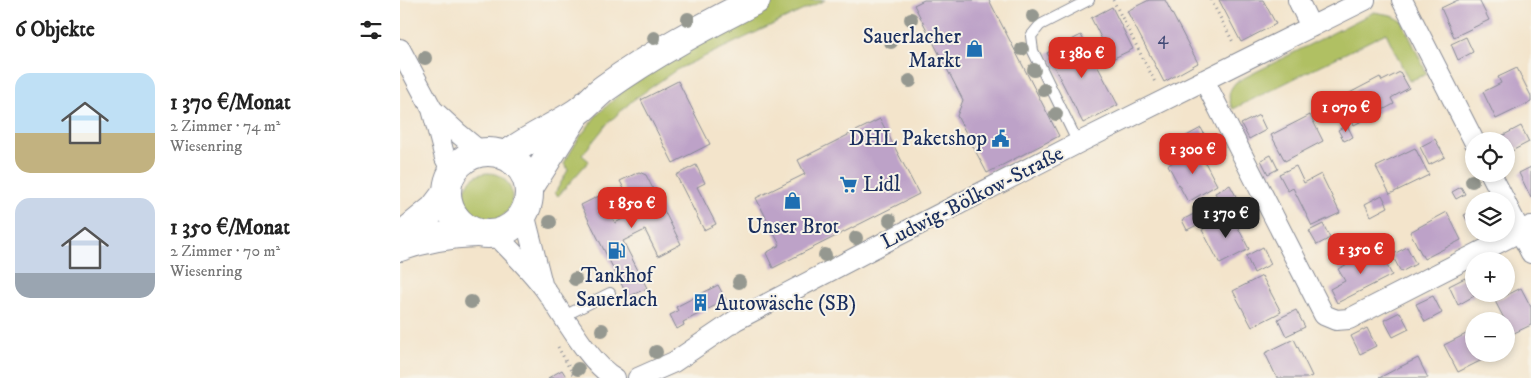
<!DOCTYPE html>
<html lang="de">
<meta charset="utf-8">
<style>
:root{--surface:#fff;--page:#f6f6f6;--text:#222;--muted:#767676;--accent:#d93025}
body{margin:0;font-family:"IM FELL DW Pica",serif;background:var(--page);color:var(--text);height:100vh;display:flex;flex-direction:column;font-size:19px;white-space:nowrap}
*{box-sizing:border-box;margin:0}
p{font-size:16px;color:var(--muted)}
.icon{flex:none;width:28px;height:28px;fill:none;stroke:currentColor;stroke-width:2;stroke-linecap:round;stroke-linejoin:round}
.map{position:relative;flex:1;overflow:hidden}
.sheet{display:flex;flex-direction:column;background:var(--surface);width:400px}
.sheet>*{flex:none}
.tools{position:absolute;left:1065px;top:132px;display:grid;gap:10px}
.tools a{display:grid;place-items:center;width:50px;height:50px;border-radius:50%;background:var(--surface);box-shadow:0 2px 8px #0003;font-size:25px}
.price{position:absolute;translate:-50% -42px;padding:0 11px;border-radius:10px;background:var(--accent);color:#fff;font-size:16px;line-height:32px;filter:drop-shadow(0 1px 2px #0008)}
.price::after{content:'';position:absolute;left:50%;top:30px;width:15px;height:11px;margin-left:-8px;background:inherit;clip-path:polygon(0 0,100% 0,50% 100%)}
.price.current{background:#222;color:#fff}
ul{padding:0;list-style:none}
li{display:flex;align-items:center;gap:15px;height:125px;padding:0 15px}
li span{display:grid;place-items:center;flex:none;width:140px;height:100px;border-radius:15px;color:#555}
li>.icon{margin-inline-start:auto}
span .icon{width:60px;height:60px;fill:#fffc;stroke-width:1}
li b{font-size:21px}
h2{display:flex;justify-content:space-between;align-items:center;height:60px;padding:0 15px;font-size:21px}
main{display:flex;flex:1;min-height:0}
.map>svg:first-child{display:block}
.green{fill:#b0c063;stroke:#667860}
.building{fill:#bda2c8}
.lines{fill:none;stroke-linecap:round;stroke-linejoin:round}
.lane-casing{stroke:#878a94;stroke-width:12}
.street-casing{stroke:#878a94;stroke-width:22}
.secondary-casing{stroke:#878a94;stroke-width:30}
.path{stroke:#878a94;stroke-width:3;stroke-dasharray:1 4;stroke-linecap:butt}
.lane{stroke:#fff;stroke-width:10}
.street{stroke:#fff;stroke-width:20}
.secondary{stroke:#fff;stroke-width:28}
.tree{fill:#959890}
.labels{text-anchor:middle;stroke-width:4;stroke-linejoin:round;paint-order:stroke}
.number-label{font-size:19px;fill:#444c78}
.poi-label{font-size:21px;fill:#1b2f5e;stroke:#f7f3e8;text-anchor:end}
.street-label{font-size:21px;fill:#1b2f5e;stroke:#f7f3e8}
</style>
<main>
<section class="sheet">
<h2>6 Objekte<svg class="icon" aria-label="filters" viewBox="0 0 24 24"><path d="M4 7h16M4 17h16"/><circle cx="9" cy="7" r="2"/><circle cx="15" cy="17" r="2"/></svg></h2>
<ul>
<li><span style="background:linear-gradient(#bfe0f5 60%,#c2b280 0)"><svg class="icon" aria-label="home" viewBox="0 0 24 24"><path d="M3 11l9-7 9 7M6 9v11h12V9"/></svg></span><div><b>1 370 €/Monat</b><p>2 Zimmer · 74 m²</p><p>Wiesenring</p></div></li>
<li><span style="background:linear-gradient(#c9d6e8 75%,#9aa5b1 0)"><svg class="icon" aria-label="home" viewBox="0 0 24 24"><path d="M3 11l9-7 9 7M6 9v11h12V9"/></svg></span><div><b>1 350 €/Monat</b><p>2 Zimmer · 70 m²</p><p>Wiesenring</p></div></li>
</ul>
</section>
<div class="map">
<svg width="1131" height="378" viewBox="0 0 1131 378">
<rect width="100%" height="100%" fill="#f7f3e8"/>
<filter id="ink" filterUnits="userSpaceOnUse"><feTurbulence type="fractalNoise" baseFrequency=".02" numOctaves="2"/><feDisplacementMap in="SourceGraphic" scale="10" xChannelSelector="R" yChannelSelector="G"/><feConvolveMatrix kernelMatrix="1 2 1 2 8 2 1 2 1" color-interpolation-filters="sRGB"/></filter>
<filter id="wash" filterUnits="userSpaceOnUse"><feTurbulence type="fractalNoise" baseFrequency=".0096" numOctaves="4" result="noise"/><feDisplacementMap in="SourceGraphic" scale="20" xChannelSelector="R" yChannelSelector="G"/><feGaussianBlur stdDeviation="1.12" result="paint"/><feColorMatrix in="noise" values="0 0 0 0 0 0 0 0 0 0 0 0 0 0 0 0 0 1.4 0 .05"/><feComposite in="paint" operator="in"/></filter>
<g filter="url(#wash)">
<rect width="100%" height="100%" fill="#f3e4cb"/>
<path class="green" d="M374 0H425L276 70 233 100 207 124 182 155 189 161 158 196 155 193 168 170 164 163 179 138 196 116 227 87 346 15Z
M974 12 991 15 1002 21 1027 74 1009 81 986 33 833 109C827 98 828 91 836 82Z
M64 197a24 24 0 1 1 48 0a24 24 0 1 1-48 0Z"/>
<g id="blocks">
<path class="building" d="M524 0H589L659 136 587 173 557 116 563 100 514 5Z
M749 0H765L798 63 764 82 727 11Z
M819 0H863L876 24 841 42Z
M1058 0H1079L1089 20 1054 37 1041 8Z
M712 7 733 49 712 59 691 18Z
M681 35 718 105 683 123 647 53Z
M1066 37 1073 52 1058 60 1051 44Z
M1117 68 1131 96V102L1096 119 1083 92 1101 83 1098 77Z
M1000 72 1009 88 991 98 994 104 954 125 940 98 980 77 982 81Z
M278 81 310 144 273 163 241 100Z
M859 115 866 130 849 139 841 124Z
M910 115 923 141 885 161 871 135Z
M480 119 519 194 373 268 366 253 380 245 356 198 405 174 398 160Z
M947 125 953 137 944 141 938 130Z
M1121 126 1129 142 1106 154V141H1100L1098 138Z
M801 128 806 137 784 149 779 140Z
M1035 139 1045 157 1029 165 1020 147Z
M777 141 782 150 772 156 767 146Z
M1015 148 1029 175 990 194 976 167Z
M798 149 817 185 788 202 768 165Z
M871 155 878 169 868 174 861 160Z
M296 165 305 183 297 187 316 224 304 230 276 175Z
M896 166 904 183 921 174 940 213 912 226 893 188 888 191 879 174Z
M1131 167V198L1119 173Z
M239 172 246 175 281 244 258 256 245 230 223 241 247 288 228 297 181 205 201 195 215 223 236 212 220 181Z
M830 185 839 202 824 210 815 193Z
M1061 187 1065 194 1056 199 1052 192Z
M982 195 988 207 971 216 965 204Z
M1074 210V233L1064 215Z
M1047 212 1061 240 1024 259 1010 232Z
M794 214 799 224 787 230 782 220Z
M831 214 849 249 820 264 802 230Z
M923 224 930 238 917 245 909 231Z
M863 247 871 264 854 273 846 256Z
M1007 247 1016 264 1001 272 992 255Z
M978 248 992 275 937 303 930 289 945 281 938 269Z
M862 276 881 312 852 327 833 291Z
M1065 278 1074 296 1058 305 1049 286Z
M318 285 326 300 283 322 284 325 277 329 270 315 278 311 276 307Z
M1121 288 1131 307V325L1112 334 1095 301Z
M1033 296 1042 313 1025 322 1016 304Z
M896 310 905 327 886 336 878 319Z
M1000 312 1009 329 993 337 984 320Z
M967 328 976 346 960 354 951 336Z
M1074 330V354H1094L1058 372 1044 345Z
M894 339 912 376 908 378H877L865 353Z
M1018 358 1028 378H979L998 368Z
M162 370 167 378H148Z"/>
</g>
</g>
<g filter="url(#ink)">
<use href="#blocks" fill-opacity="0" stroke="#878a94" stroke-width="1"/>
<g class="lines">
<defs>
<path id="lane" d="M678 143 633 51 631 36 640 25 689 0
M164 316 210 293"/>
<path id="street" d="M898 0 911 27
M1002 0 1074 141
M0 49 32 109 45 158 53 173
M804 80 924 315 936 320 949 319 1131 226
M33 110 59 134 82 153
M1091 174 1105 201
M1106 204 1131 253
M124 213 142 284
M95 234C111 251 130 269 144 288 162 312 190 365 215 378
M238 378 274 362 336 320 491 239 678 143 965 0"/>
<path id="secondary" d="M47 193a41 41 0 1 1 82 0a41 41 0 1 1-82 0Z
M105 156C127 139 153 128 176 113 187 106 195 95 205 88 252 54 305 26 356 0
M129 188 175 115
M0 237 34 209 47 192
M0 247C25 238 49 234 76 233"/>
</defs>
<use href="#lane" class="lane-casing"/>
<use href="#street" class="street-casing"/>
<use href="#secondary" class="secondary-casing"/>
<path class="path" d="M713 0 756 84
M811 0 834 44
M158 347 175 378"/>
<use href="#lane" class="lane"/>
<use href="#street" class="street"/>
<use href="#secondary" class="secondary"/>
</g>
<g class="tree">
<circle cx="633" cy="16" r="7"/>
<circle cx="288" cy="19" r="7"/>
<circle cx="511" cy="19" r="7"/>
<circle cx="254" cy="38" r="7"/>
<circle cx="491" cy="42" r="7"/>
<circle cx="622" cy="49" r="7"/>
<circle cx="25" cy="58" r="7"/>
<circle cx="634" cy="70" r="7"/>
<circle cx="510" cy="81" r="7"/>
<circle cx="644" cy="90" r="7"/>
<circle cx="656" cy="114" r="7"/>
<circle cx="1072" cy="181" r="7"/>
<circle cx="490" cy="220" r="7"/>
<circle cx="150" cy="222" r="7"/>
<circle cx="456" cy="238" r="7"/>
<circle cx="425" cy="255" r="7"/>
<circle cx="175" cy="279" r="7"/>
<circle cx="339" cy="282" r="7"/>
<circle cx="71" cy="302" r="7"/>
<circle cx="202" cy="330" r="7"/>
<circle cx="256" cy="352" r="7"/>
<circle cx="178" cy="369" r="7"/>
</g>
</g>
<defs>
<symbol id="shop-bare" viewBox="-9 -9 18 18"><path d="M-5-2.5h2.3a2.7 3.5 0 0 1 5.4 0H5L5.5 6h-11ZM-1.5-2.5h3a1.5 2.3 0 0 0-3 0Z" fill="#1f6fb2" stroke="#f7f3e8" stroke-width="2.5" paint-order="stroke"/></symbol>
<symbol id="civic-bare" viewBox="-9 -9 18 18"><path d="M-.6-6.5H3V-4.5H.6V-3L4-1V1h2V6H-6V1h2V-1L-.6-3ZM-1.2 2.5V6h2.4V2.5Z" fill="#1f6fb2" stroke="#f7f3e8" stroke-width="2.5" paint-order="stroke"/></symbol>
<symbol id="supermarket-bare" viewBox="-9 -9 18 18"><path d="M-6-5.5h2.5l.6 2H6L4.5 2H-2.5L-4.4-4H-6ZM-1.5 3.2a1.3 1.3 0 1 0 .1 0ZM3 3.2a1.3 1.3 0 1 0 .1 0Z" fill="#1f6fb2" stroke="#f7f3e8" stroke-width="2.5" paint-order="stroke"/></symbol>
<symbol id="fuel-bare" viewBox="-9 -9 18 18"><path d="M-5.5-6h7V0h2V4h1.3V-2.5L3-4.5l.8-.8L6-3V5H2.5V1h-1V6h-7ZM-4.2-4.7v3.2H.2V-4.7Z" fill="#1f6fb2" stroke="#f7f3e8" stroke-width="2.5" paint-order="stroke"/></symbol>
<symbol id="building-bare" viewBox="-9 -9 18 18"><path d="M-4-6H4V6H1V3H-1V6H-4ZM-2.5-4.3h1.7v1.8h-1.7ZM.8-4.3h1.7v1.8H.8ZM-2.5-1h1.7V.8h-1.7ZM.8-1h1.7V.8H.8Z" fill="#1f6fb2" stroke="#f7f3e8" stroke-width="2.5" paint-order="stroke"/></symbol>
</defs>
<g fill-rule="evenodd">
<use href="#shop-bare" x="562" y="36" width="25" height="25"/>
<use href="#civic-bare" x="588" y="126" width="25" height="25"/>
<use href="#supermarket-bare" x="436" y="172" width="25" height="25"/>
<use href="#shop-bare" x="380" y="188" width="25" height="25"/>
<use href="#fuel-bare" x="204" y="238" width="25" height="25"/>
<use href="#building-bare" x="288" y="290" width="25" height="25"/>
</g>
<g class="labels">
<g class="number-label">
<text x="763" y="44">4</text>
</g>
<g class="poi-label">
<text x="561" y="43">Sauerlacher<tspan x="561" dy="24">Markt</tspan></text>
<text x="587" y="145">DHL Paketshop</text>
<text x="463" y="191" text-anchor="start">Lidl</text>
<text x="393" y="233" text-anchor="middle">Unser Brot</text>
<text x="217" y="282" text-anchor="middle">Tankhof<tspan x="217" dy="24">Sauerlach</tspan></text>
<text x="315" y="310" text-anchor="start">Autowäsche (SB)</text>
</g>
<g class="street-label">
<text transform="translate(572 197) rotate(-27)" y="7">Ludwig-Bölkow-Straße</text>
</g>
</g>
</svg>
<div class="tools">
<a><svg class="icon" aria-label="locate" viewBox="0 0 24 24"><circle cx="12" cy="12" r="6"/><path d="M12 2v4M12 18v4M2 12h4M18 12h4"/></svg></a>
<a><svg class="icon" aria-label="layers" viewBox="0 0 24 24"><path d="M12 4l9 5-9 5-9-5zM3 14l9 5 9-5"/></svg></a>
<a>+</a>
<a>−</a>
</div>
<b class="price" style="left:682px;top:79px">1 380 €</b>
<b class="price" style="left:946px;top:133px">1 070 €</b>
<b class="price" style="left:793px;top:175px">1 300 €</b>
<b class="price" style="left:232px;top:229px">1 850 €</b>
<b class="price current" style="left:826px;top:239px">1 370 €</b>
<b class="price" style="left:961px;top:275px">1 350 €</b>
</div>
</main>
